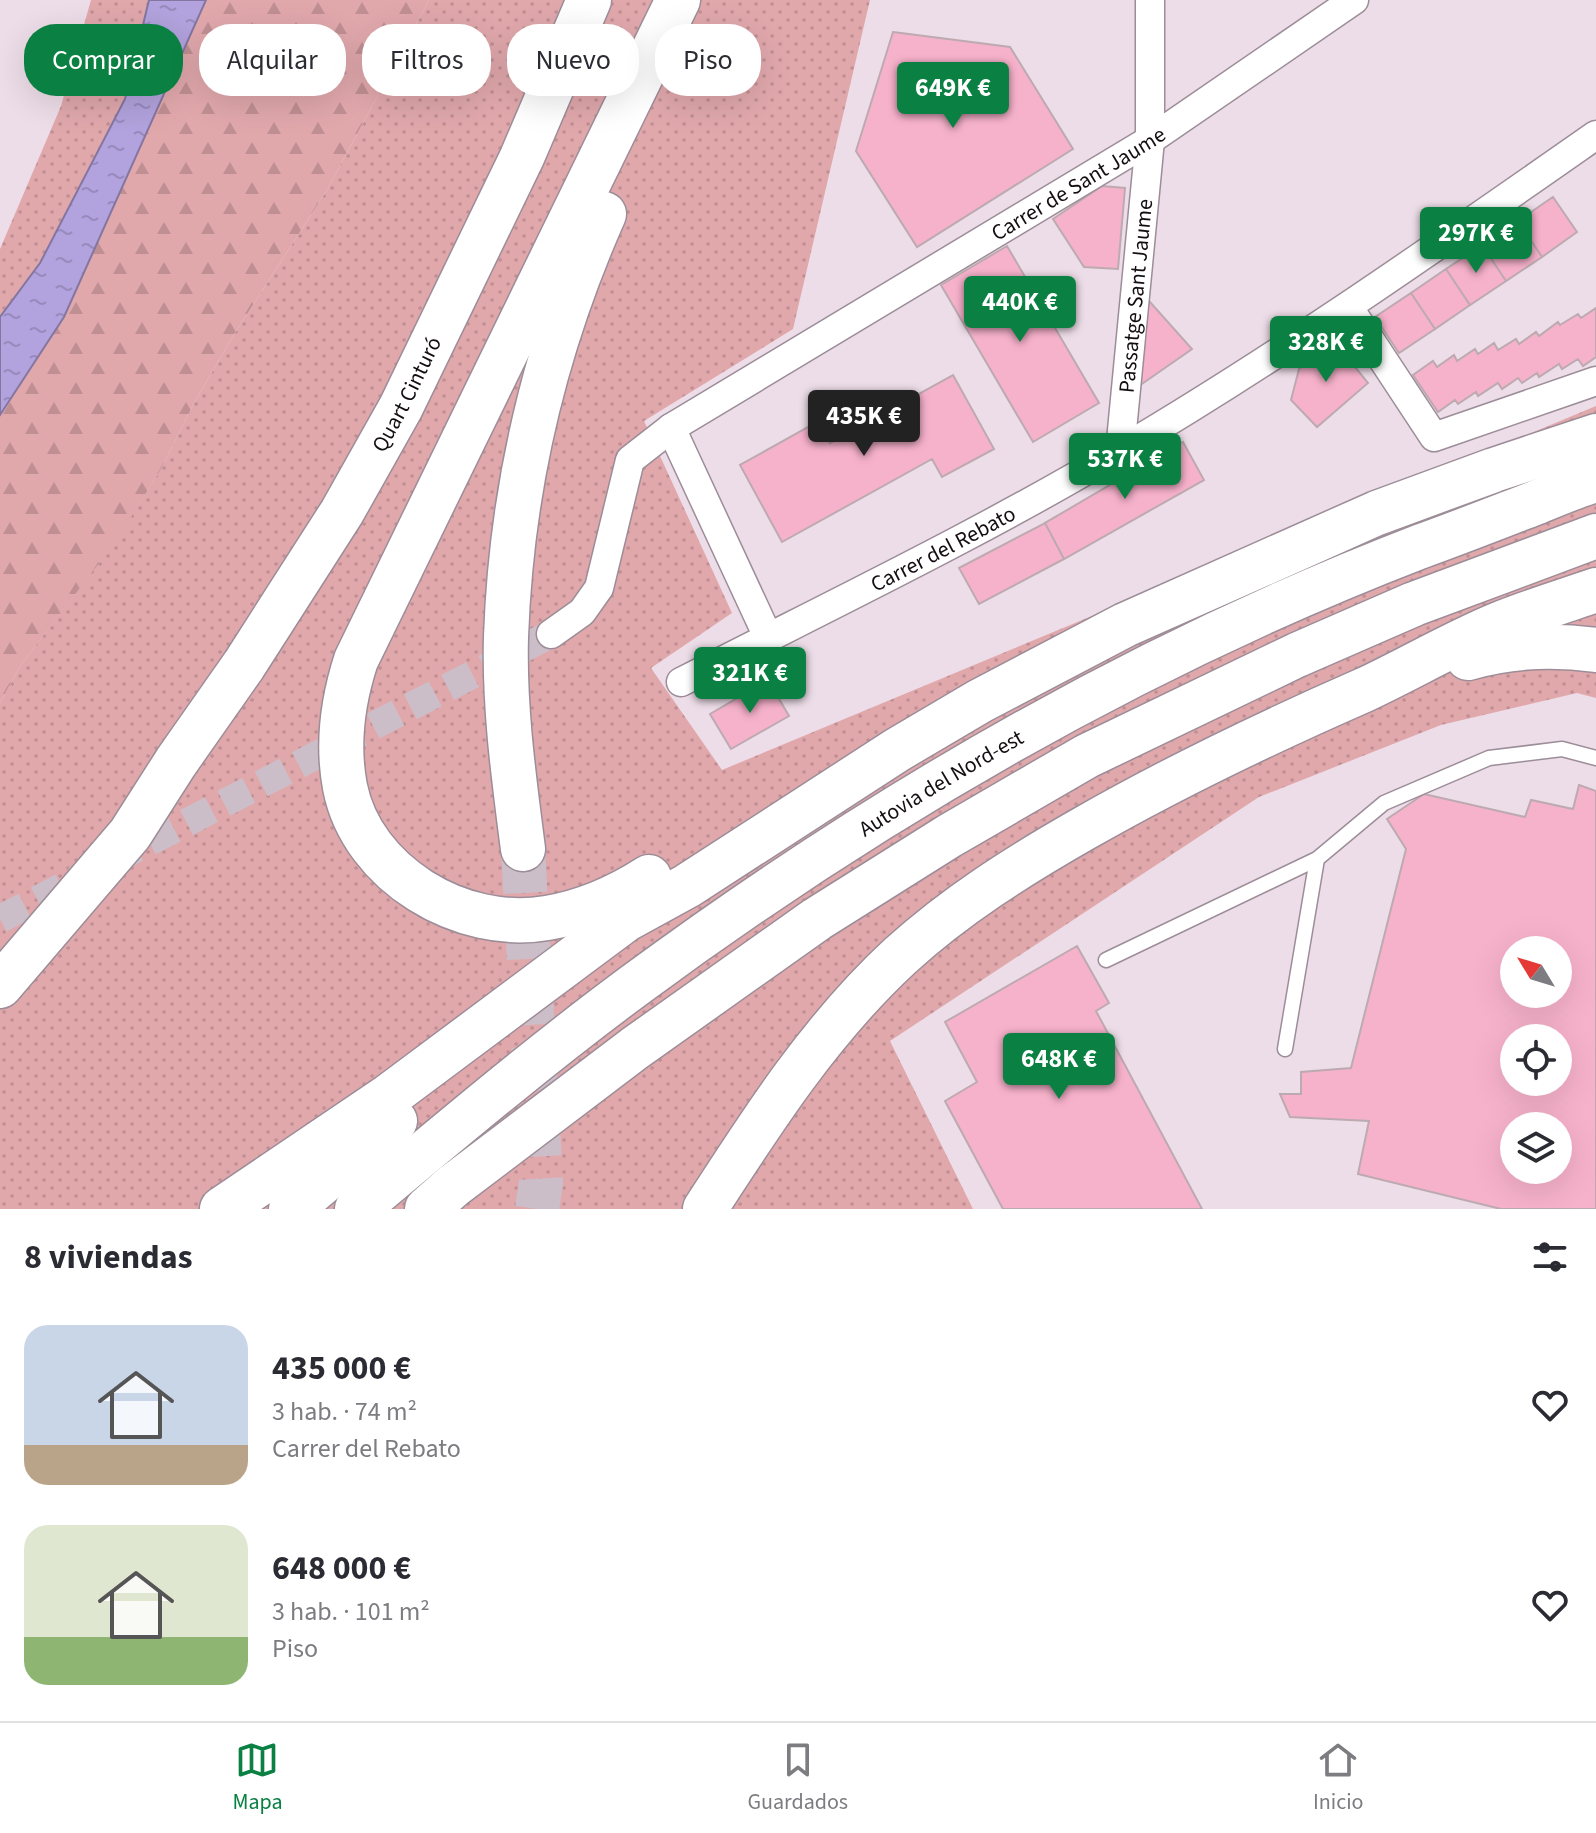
<!DOCTYPE html>
<html lang="es">
<meta charset="utf-8">
<style>
:root{--surface:#fff;--page:#f2f2f3;--text:#2b2b33;--muted:#7c7c81;--line:#e1e1e2;--accent:#0b8043}
body{margin:0;font-family:"Source Sans 3",sans-serif;background:var(--page);color:var(--text);height:100vh;display:flex;flex-direction:column;font-size:30px;white-space:nowrap}
*{box-sizing:border-box;margin:0}
p{font-size:26px;color:var(--muted)}
.icon{flex:none;width:44px;height:44px;fill:none;stroke:currentColor;stroke-width:2;stroke-linecap:round;stroke-linejoin:round}
.map{position:relative;height:1209px;overflow:hidden}
.panel{display:flex;flex-direction:column;background:var(--surface);flex:1}
.panel>*{flex:none}
.guide{position:absolute;left:24px;top:24px;width:800px;height:72px;display:flex;gap:16px}
.needle{width:52px;rotate:308deg}
.tools{position:absolute;left:1500px;top:936px;display:grid;gap:16px}
.tools a{display:grid;place-items:center;width:72px;height:72px;border-radius:50%;background:var(--surface);box-shadow:0 8px 32px #0002;font-size:40px}
.price{position:absolute;translate:-50% -68px;padding:0 18px;border-radius:8px;background:var(--accent);color:#fff;font-size:26px;line-height:52px;filter:drop-shadow(0 2px 4px #0008)}
.price::after{content:'';position:absolute;left:50%;top:48px;width:24px;height:18px;margin-left:-12px;background:inherit;clip-path:polygon(0 0,100% 0,50% 100%)}
.price.selected{background:#222;color:#fff}
ul{padding:0;list-style:none}
li{display:flex;align-items:center;gap:24px;height:200px;padding:0 24px}
li span{display:grid;place-items:center;flex:none;width:224px;height:160px;border-radius:24px;color:#555}
li>.icon{margin-inline-start:auto}
span .icon{width:96px;height:96px;fill:#fffc;stroke-width:1}
li b{font-size:34px}
h2{display:flex;justify-content:space-between;align-items:center;height:96px;padding:0 24px;font-size:34px}
.pill{padding:0 28px;border-radius:32px;background:var(--surface);box-shadow:0 8px 32px #0002;font-size:28px;line-height:72px}
.pill.selected{background:var(--accent);color:#fff}
.tabs{display:flex;justify-content:space-around;align-items:center;height:112px;border-top:2px solid var(--line);background:var(--surface);font-size:22px;color:var(--muted)}
.tabs a{display:grid;justify-items:center;gap:4px}
.tabs .selected{color:var(--accent)}
.map>svg:first-child{display:block}
.grass{fill:url(#grass-dots)}
.forest{fill:url(#forest-firs)}
.water{fill:url(#water-ripples);stroke:#8376a0;stroke-width:2}
.building{fill:#f7b2cb;stroke:#bdaab0;stroke-width:2;fill-rule:evenodd}
.lines{fill:none;stroke-linecap:round;stroke-linejoin:round}
.minor-tunnel{stroke:#ccbec8;stroke-width:28;stroke-dasharray:28 14;stroke-linecap:butt}
.motorway-tunnel{stroke:#ccbec8;stroke-width:44;stroke-dasharray:44 22;stroke-linecap:butt}
.service-casing{stroke:#9c8d98;stroke-width:17}
.minor-casing{stroke:#9c8d98;stroke-width:31}
.motorway-casing{stroke:#9c8d98;stroke-width:47}
.service{stroke:#fff;stroke-width:14}
.minor{stroke:#fff;stroke-width:28}
.motorway{stroke:#fff;stroke-width:44}
.labels{text-anchor:middle;stroke-width:7;stroke-linejoin:round;paint-order:stroke}
.street-label{font-size:22px;fill:#140e12;stroke:#eddde8}
</style>
<div class="map">
<svg width="1596" height="1209" viewBox="0 0 1596 1209">
<defs>
<pattern id="grass-dots" width="8" height="8" patternUnits="userSpaceOnUse" patternTransform="scale(2)"><rect width="8" height="8" fill="#e1a8ac"/><path d="M2 2h.1M6 6h.1" fill="none" stroke="#c08f93" stroke-width="1.8" stroke-linecap="round"/></pattern>
<pattern id="forest-firs" width="22" height="20" patternUnits="userSpaceOnUse" patternTransform="scale(2)"><rect width="22" height="20" fill="#e1a8ac"/><path d="M5 1l3.5 6h-7zM16 11l3.5 6h-7z" fill="#c08f93"/></pattern>
<pattern id="water-ripples" width="26" height="14" patternUnits="userSpaceOnUse" patternTransform="scale(2)"><rect width="26" height="14" fill="#b2a2dd"/><path d="M2 4q2-2 4 0t4 0M15 11q2-2 4 0t4 0" fill="none" stroke="#988abd"/></pattern>
</defs>
<rect width="100%" height="100%" fill="#eddde8"/>
<path class="grass" d="M91 0H149L125 99 40 263 0 317V249L61 106Z
M429 0H870L793 329 644 421 732 613 651 668 722 770 1596 406V698L1577 693 1441 725 1259 797 890 1041 973 1209H0V703L20 666 115 541 161 469 194 403 233 336 327 190Z"/>
<path class="forest" d="M206 0H429L327 190 233 336 194 403 161 469 116 541 20 666 0 703V415L64 317Z"/>
<path class="water" d="M149 0H206L64 317 0 415V317L40 263 125 99Z"/>
<path class="building" d="M893 32 1010 47 1073 149 917 247 856 151Z
M1102 186 1125 188 1118 269 1084 267 1053 219Z
M1553 197 1577 232 1542 257 1518 221Z
M1518 221 1542 257 1506 281 1482 245Z
M1482 245 1506 281 1470 305 1446 269Z
M1007 246 1099 403 1033 442 941 285Z
M1446 269 1470 305 1435 329 1411 293Z
M1141 292 1192 349 1136 388Z
M1411 293 1435 329 1399 353 1375 317Z
M1596 308V357L1583 366 1578 359 1562 369 1559 364 1539 377 1537 373 1522 383 1518 378 1502 389 1498 383 1478 396 1476 392 1458 404 1455 400 1438 412 1413 375 1433 361 1437 367 1454 355 1457 361 1475 349 1478 354 1494 343 1498 350 1516 339 1519 344 1536 332 1539 336 1558 322 1560 325 1578 314 1581 318Z
M1334 341 1368 383 1317 427 1291 400 1299 369Z
M953 375 994 449 942 477 932 459 782 542 740 465 819 421 830 443Z
M1183 442 1204 480 1064 559 1045 523Z
M1045 523 1064 559 979 604 959 568Z
M768 680 789 716 731 749 710 714Z
M1579 785 1596 791V1209H1501L1358 1174 1369 1121 1290 1117 1280 1094H1301V1072L1351 1068 1406 849 1387 819 1424 794 1525 817 1531 800 1573 809ZM1514 950H1558V994H1514ZM1514 1038H1558V1082H1514ZM1514 1126H1558V1170H1514Z
M1077 946 1109 1003 1096 1011 1202 1209H1003L945 1101 977 1082 945 1022Z"/>
<g class="lines">
<path class="minor-tunnel" d="M0 919 551 634"/>
<path class="motorway-tunnel" d="M523 849 541 1183 537 1209"/>
<defs>
<path id="service" d="M1106 960 1317 859 1384 803 1489 758 1562 749 1596 758
M1285 1049 1317 859"/>
<g id="minor">
<path d="M1349 308 1434 437 1596 381"/>
<path d="M671 428 768 637"/>
<path id="s1" d="M1120 451 1150 140V0"/>
<path id="s2" d="M551 634 582 612 599 588 630 460 671 428 1150 140 1354 0"/>
<path id="s3" d="M681 682C829 606 978 535 1121 450 1285 353 1440 244 1596 135"/>
</g>
<g id="motorway">
<path d="M1468 658C1510 646 1553 644 1596 650"/>
<path d="M523 849C514 779 504 708 506 637 511 491 545 347 604 214"/>
<path d="M649 877C618 897 583 912 547 918 462 933 362 874 345 787 337 745 343 700 356 660L678 0"/>
<path id="s4" d="M0 986 130 834 176 762 244 665 342 512 401 407 522 157 589 0"/>
<path d="M222 1209 389 1096 625 920 687 886 897 750 980 701 1125 625 1377 513 1494 470 1596 436"/>
<path d="M291 1209 395 1121"/>
<path id="s5" d="M357 1209C448 1133 539 1056 635 985 876 807 1139 655 1419 547 1458 533 1496 518 1535 503 1555 495 1575 486 1596 480"/>
<path d="M427 1209 453 1186 635 1048 817 919 949 836 1087 756 1297 655 1414 604 1596 536"/>
<path d="M705 1209C763 1119 821 1029 900 956 955 906 1018 866 1083 829 1174 777 1268 732 1364 690 1409 669 1453 643 1499 624 1531 611 1564 601 1596 590"/>
</g>
</defs>
<use href="#service" class="service-casing"/>
<use href="#minor" class="minor-casing"/>
<use href="#motorway" class="motorway-casing"/>
<use href="#service" class="service"/>
<use href="#minor" class="minor"/>
<use href="#motorway" class="motorway"/>
</g>
<g class="labels">
<g class="street-label">
<text dy="8" stroke="none"><textPath href="#s2" startOffset="726">Carrer de Sant Jaume</textPath></text>
<text dy="8" stroke="none"><textPath href="#s1" startOffset="156">Passatge Sant Jaume</textPath></text>
<text dy="8" stroke="none"><textPath href="#s4" startOffset="720">Quart Cinturó</textPath></text>
<text dy="8" stroke="none"><textPath href="#s3" startOffset="294">Carrer del Rebato</textPath></text>
<text dy="8" stroke="none"><textPath href="#s5" startOffset="724">Autovia del Nord-est</textPath></text>
</g>
</g>
</svg>
<div class="tools">
<a><svg class="needle" viewBox="-14 -14 28 28"><path d="M0-13l5 13h-10z" fill="#e53935"/><path d="M0 13l5-13h-10z" fill="#7c7c81"/></svg></a>
<a><svg class="icon" aria-label="locate" viewBox="0 0 24 24"><circle cx="12" cy="12" r="6"/><path d="M12 2v4M12 18v4M2 12h4M18 12h4"/></svg></a>
<a><svg class="icon" aria-label="layers" viewBox="0 0 24 24"><path d="M12 4l9 5-9 5-9-5zM3 14l9 5 9-5"/></svg></a>
</div>
<b class="price" style="left:953px;top:130px">649K €</b>
<b class="price" style="left:1476px;top:275px">297K €</b>
<b class="price" style="left:1020px;top:344px">440K €</b>
<b class="price" style="left:1326px;top:384px">328K €</b>
<b class="price selected" style="left:864px;top:458px">435K €</b>
<b class="price" style="left:1125px;top:501px">537K €</b>
<b class="price" style="left:750px;top:715px">321K €</b>
<b class="price" style="left:1059px;top:1101px">648K €</b>
<div class="guide">
<a class="pill selected">Comprar</a>
<a class="pill">Alquilar</a>
<a class="pill">Filtros</a>
<a class="pill">Nuevo</a>
<a class="pill">Piso</a>
</div>
</div>
<section class="panel">
<h2>8 viviendas<svg class="icon" aria-label="filters" viewBox="0 0 24 24"><path d="M4 7h16M4 17h16"/><circle cx="9" cy="7" r="2"/><circle cx="15" cy="17" r="2"/></svg></h2>
<ul>
<li><span style="background:linear-gradient(#c9d6e8 75%,#b9a48a 0)"><svg class="icon" aria-label="home" viewBox="0 0 24 24"><path d="M3 11l9-7 9 7M6 9v11h12V9"/></svg></span><div><b>435 000 €</b><p>3 hab. · 74 m²</p><p>Carrer del Rebato</p></div><svg class="icon" aria-label="heart" viewBox="0 0 24 24"><path d="M12 20l-8-8c-3-5 5-10 8-4 3-6 11-1 8 4z"/></svg></li>
<li><span style="background:linear-gradient(#dfe7d0 70%,#8fb573 0)"><svg class="icon" aria-label="home" viewBox="0 0 24 24"><path d="M3 11l9-7 9 7M6 9v11h12V9"/></svg></span><div><b>648 000 €</b><p>3 hab. · 101 m²</p><p>Piso</p></div><svg class="icon" aria-label="heart" viewBox="0 0 24 24"><path d="M12 20l-8-8c-3-5 5-10 8-4 3-6 11-1 8 4z"/></svg></li>
</ul>
</section>
<nav class="tabs">
<a class="selected"><svg class="icon" aria-label="map" viewBox="0 0 24 24"><path d="M3 6l6-2 6 2 6-2v14l-6 2-6-2-6 2zM9 4v14M15 6v14"/></svg>Mapa</a>
<a><svg class="icon" aria-label="saved" viewBox="0 0 24 24"><path d="M7 4h10v16l-5-4-5 4z"/></svg>Guardados</a>
<a><svg class="icon" aria-label="home" viewBox="0 0 24 24"><path d="M3 11l9-7 9 7M6 9v11h12V9"/></svg>Inicio</a>
</nav>
